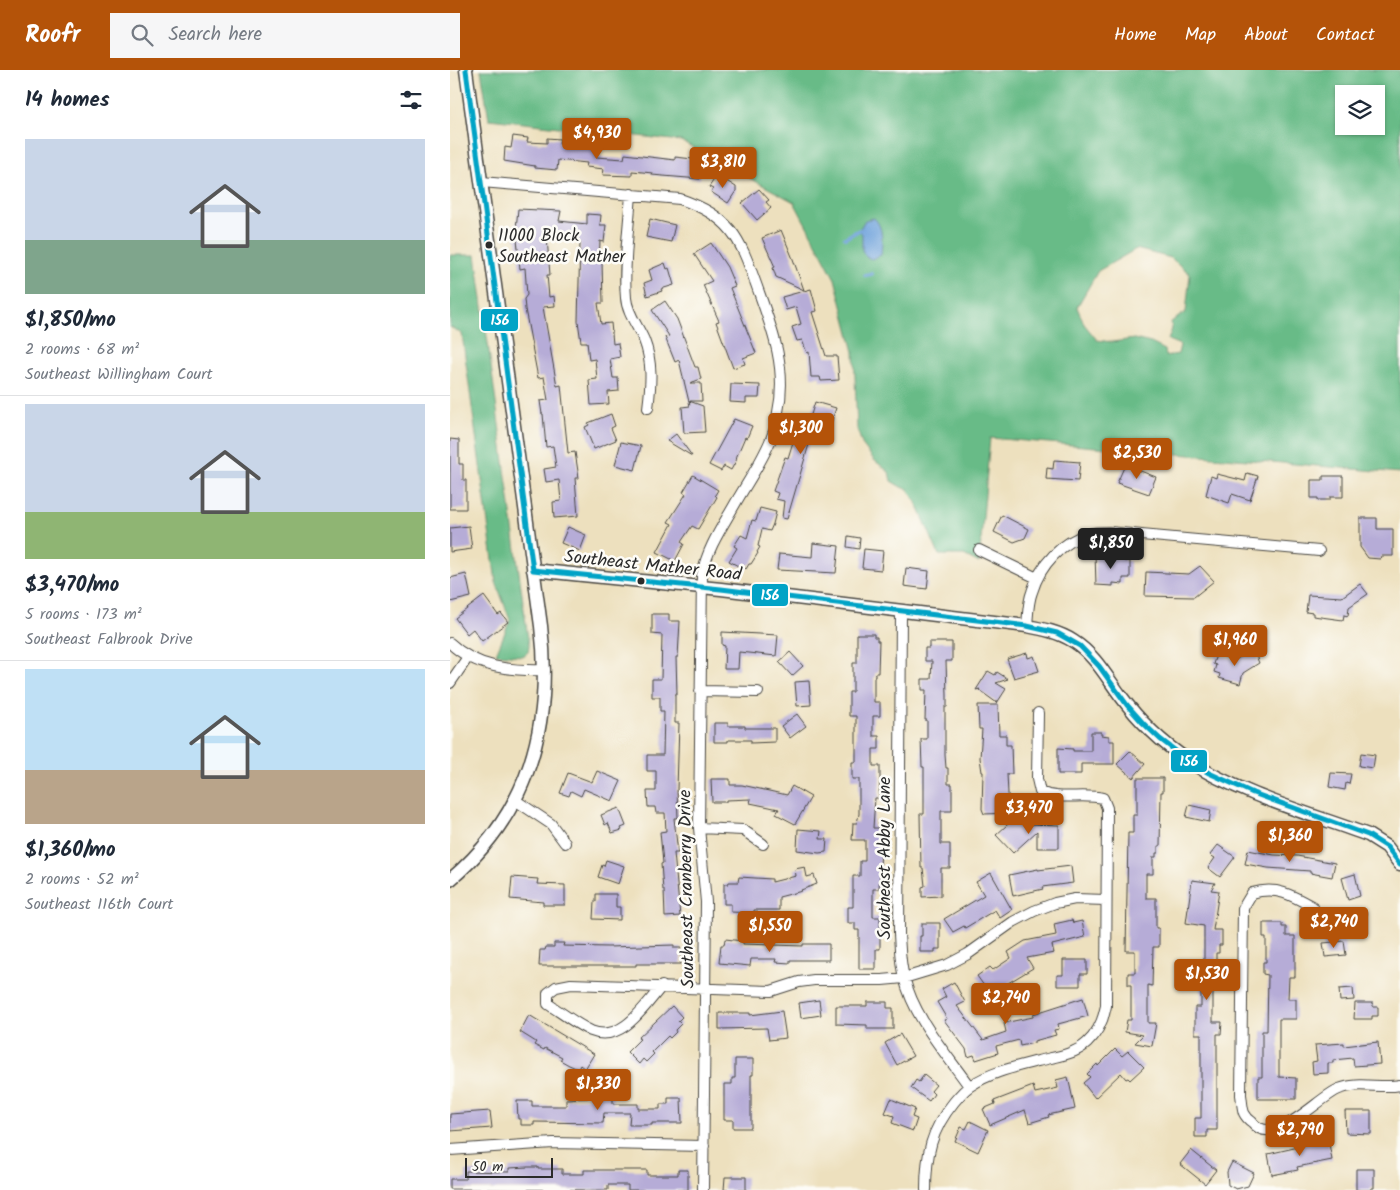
<!DOCTYPE html>
<meta charset="utf-8">
<style>
:root{--surface:#fff;--page:#f6f6f7;--text:#1f2937;--muted:#747a83;--line:#e0e1e3;--accent:#b45309}
body{margin:0;font-family:Kalam,sans-serif;background:var(--page);color:var(--text);height:100vh;display:flex;flex-direction:column;font-size:19px;white-space:nowrap}
*{box-sizing:border-box;margin:0}
p{font-size:16px;color:var(--muted)}
.icon{flex:none;width:28px;height:28px;fill:none;stroke:currentColor;stroke-width:2;stroke-linecap:round;stroke-linejoin:round}
.map{position:relative;flex:1;overflow:hidden}
.side{display:flex;flex-direction:column;background:var(--surface);width:450px}
.side>*{flex:none}
.controls{position:absolute;left:885px;top:15px;display:grid;gap:10px}
.controls a{display:grid;place-items:center;width:50px;height:50px;border-radius:0px;background:var(--surface);box-shadow:0 1px 4px #0004;font-size:25px}
.scale{position:absolute;left:15px;bottom:12px;width:88px;box-sizing:border-box;padding-left:5px;border:2px solid #2b2b2b;border-top:0;font-size:14px;line-height:18px;white-space:nowrap;color:#2b2b2b;-webkit-text-stroke:4px #fdfcf7;paint-order:stroke}
.price{position:absolute;translate:-50% -42px;padding:0 11px;border-radius:5px;background:var(--accent);color:#fff;font-size:16px;line-height:32px;filter:drop-shadow(0 1px 2px #0008)}
.price::after{content:'';position:absolute;left:50%;top:30px;width:15px;height:11px;margin-left:-8px;background:inherit;clip-path:polygon(0 0,100% 0,50% 100%)}
.price.on{background:#222;color:#fff}
ul{padding:0;list-style:none}
li{display:grid;align-content:center;gap:10px;height:265px;padding:0 25px}
li+li{border-top:1px solid var(--line)}
li span{display:grid;place-items:center;height:155px;border-radius:0px;color:#555}
li>.icon{margin-inline-start:auto}
span .icon{width:90px;height:90px;fill:#fffc;stroke-width:1}
li b{font-size:21px}
h2{display:flex;justify-content:space-between;align-items:center;height:60px;padding:0 25px;font-size:21px}
header{display:flex;align-items:center;gap:30px;box-sizing:border-box;height:70px;padding:0 25px;background:var(--accent);color:#fff}
header strong{font-size:24px}
nav{display:flex;gap:28px;margin-inline-start:auto;font-size:18px}
.search{width:350px;height:45px;background:var(--page);display:flex;align-items:center;gap:12px;box-sizing:border-box;padding:0 18px;border-radius:0px;color:var(--muted);font-size:19px}
main{display:flex;flex:1;min-height:0}
.map>svg:first-child{display:block}
.forest{fill:#68bb87;stroke:#4a7359;fill-rule:evenodd}
.water{fill:#70a3dc;stroke:#4e6784}
.lines{fill:none;stroke-linecap:round;stroke-linejoin:round}
.stream{stroke:#70a3dc;stroke-width:4}
.building{fill:#b6acd7}
.minor-casing{stroke:#484641;stroke-width:12}
.tertiary-casing{stroke:#484641;stroke-width:15}
.minor{stroke:#fff;stroke-width:10}
.tertiary{stroke:#fff;stroke-width:12}
.bus-1-casing{stroke:#fdfcf7;stroke-width:9}
.bus-1{stroke:#02a3c6;stroke-width:5}
.bus-dot{fill:#2b2b2b;stroke:#fdfcf7;stroke-width:2}
.labels{text-anchor:middle;stroke-width:5;stroke-linejoin:round;paint-order:stroke}
.bus-label{font-size:17px;fill:#2b2b2b;stroke:#fdfcf7;text-anchor:start}
.street-label{font-size:18px;fill:#2b2b2b;stroke:#fdfcf7}
.line-badge{stroke:#fdfcf7;stroke-width:2}
.badge-label{font-size:14px;text-anchor:middle;font-weight:bold;fill:#fff}
</style>
<header>
<strong>Roofr</strong>
<div class="search"><svg class="icon" aria-label="search" viewBox="0 0 24 24"><circle cx="10" cy="10" r="6"/><path d="M15 15l6 6"/></svg>Search here</div>
<nav><a>Home</a><a>Map</a><a>About</a><a>Contact</a></nav>
</header>
<main>
<section class="side">
<h2>14 homes<svg class="icon" aria-label="filters" viewBox="0 0 24 24"><path d="M4 7h16M4 17h16"/><circle cx="9" cy="7" r="2"/><circle cx="15" cy="17" r="2"/></svg></h2>
<ul>
<li><span style="background:linear-gradient(#c9d6e8 65%,#7fa58c 0)"><svg class="icon" aria-label="home" viewBox="0 0 24 24"><path d="M3 11l9-7 9 7M6 9v11h12V9"/></svg></span><div><b>$1,850/mo</b><p>2 rooms · 68 m²</p><p>Southeast Willingham Court</p></div></li>
<li><span style="background:linear-gradient(#c9d6e8 70%,#8fb573 0)"><svg class="icon" aria-label="home" viewBox="0 0 24 24"><path d="M3 11l9-7 9 7M6 9v11h12V9"/></svg></span><div><b>$3,470/mo</b><p>5 rooms · 173 m²</p><p>Southeast Falbrook Drive</p></div></li>
<li><span style="background:linear-gradient(#bfe0f5 65%,#b9a48a 0)"><svg class="icon" aria-label="home" viewBox="0 0 24 24"><path d="M3 11l9-7 9 7M6 9v11h12V9"/></svg></span><div><b>$1,360/mo</b><p>2 rooms · 52 m²</p><p>Southeast 116th Court</p></div></li>
</ul>
</section>
<div class="map">
<svg width="950" height="1120" viewBox="0 0 950 1120">
<rect width="100%" height="100%" fill="#fdfcf7"/>
<filter id="ink" filterUnits="userSpaceOnUse"><feTurbulence type="fractalNoise" baseFrequency=".02" numOctaves="2"/><feDisplacementMap in="SourceGraphic" scale="10" xChannelSelector="R" yChannelSelector="G"/><feConvolveMatrix kernelMatrix="1 2 1 2 8 2 1 2 1" color-interpolation-filters="sRGB"/></filter>
<filter id="wash" filterUnits="userSpaceOnUse"><feTurbulence type="fractalNoise" baseFrequency=".0096" numOctaves="4" result="noise"/><feDisplacementMap in="SourceGraphic" scale="20" xChannelSelector="R" yChannelSelector="G"/><feGaussianBlur stdDeviation="1.12" result="paint"/><feColorMatrix in="noise" values="0 0 0 0 0 0 0 0 0 0 0 0 0 0 0 0 0 1.4 0 .05"/><feComposite in="paint" operator="in"/></filter>
<g filter="url(#wash)">
<rect width="100%" height="100%" fill="#ede0be"/>
<path class="forest" d="M31 0H950V403L540 368 529 493 514 485H489L467 434 458 419 451 417 441 411 439 402 424 390 412 374 407 359 404 282 385 209 344 132 231 71 39 49ZM894 24H926V56H894ZM686 179 721 188 740 204 736 242 721 252 722 259 718 270 730 275 728 284 716 286 715 280 701 273 684 269 662 272 647 270 634 254 627 237 648 201Z
M0 185H26L79 576 78 582 73 586 46 584 60 550 46 512 12 264 0 257Z"/>
<path class="water" d="M424 148C434 157 432 173 431 185L422 189 416 187 412 180V164L409 160 415 150Z"/>
<g class="lines">
<path class="stream" d="M395 168 409 160
M415 205 421 204"/>
</g>
<g id="blocks">
<path class="building" d="M63 66 78 68 77 72 97 73V68L110 69 109 74 147 77 146 87 174 89 175 84 225 90V87L252 90 250 109 213 106 202 105 203 103 182 101V106L153 105 154 99 136 97 137 93 108 90 107 100 85 98V96L54 91 55 77 61 78Z
M267 105 286 117V121L278 133 261 122 263 119 259 117Z
M309 119 319 130 316 132 321 138 307 150 292 133Z
M68 139 111 141 109 151 137 154V144L151 145 150 155H156L154 172 150 171 149 192H152L153 233H148L151 254 161 253 163 274 168 273 170 287 160 289 163 308H168L169 321 158 322 159 334 141 335 139 310 147 309 145 289 139 290 137 272H131L128 251 130 172 97 168 100 205H97L99 227 104 226 105 236 93 237 107 316 111 315 118 383 125 382 129 408H125L128 446 104 448 103 432 111 431 109 410 96 412 94 399 106 397 103 376 96 377 93 344H92L90 331 98 330 94 307 88 308 75 239 74 229 77 225 75 198 70 199 67 169H65Z
M200 149 225 155 221 172 196 167Z
M331 160 343 189 354 220 326 207 323 198 325 197 312 168Z
M261 173 277 197 285 216 280 218 306 283 293 288 295 294 283 298 266 252 269 251 253 215 262 211 244 184Z
M215 193 217 199 219 198 224 215 211 219 212 221 197 226 194 213 202 210 199 200Z
M361 219 367 241 362 242 376 286H387L389 310 371 311 370 307H361L359 282 357 283 352 270 347 271 342 257 351 254 346 237 336 240 332 227Z
M215 231 227 249 245 297H248L251 309 240 313H251L252 331H239L253 336 255 362 234 363 232 337 240 336 229 290 225 292 215 267 219 266 202 240Z
M281 314 310 315 309 328H296V333L280 332Z
M365 332 386 338 377 366 368 363V365L362 364 337 449 332 448 334 431 326 429 328 423 323 421 335 387 338 388 343 372 348 373 356 350 359 351Z
M161 344 165 356 161 358 166 370 144 379 135 357 139 355 138 353Z
M284 349 302 356 297 368 295 367 286 388 287 389 281 400 274 396 271 401 259 395Z
M226 364 242 386 217 371Z
M0 369 9 370V394H13V410H16V439H0Z
M171 372 191 376 185 400 165 395Z
M604 390 630 392 628 411 596 409 597 398 603 399Z
M675 395 706 407 699 424 667 413Z
M797 403 808 406 800 430 782 424 779 433 756 425 761 406 766 408 767 404 795 411Z
M243 405 268 420 265 425 267 427 248 459 242 456 231 472 234 474 225 491 207 482 222 454 218 452 236 424 233 422Z
M873 406H893V427H880V430H868V428H861V410H873Z
M310 438 326 442 323 454 320 461 312 459 308 476 310 477 307 482 308 483 301 494H299L296 499 291 495 290 497 279 491 287 478 284 476 291 465 297 468 302 450 306 451Z
M552 445 579 459 575 468 564 472 544 462Z
M910 448H927V459H943V486H931L930 489 918 488 910 477Z
M19 456 22 479 0 482V458Z
M118 457 136 465 130 481 111 473Z
M398 466 410 468 409 479 397 477Z
M363 473 389 476 386 503 327 500 329 484 362 487Z
M414 479 433 481 431 500 412 498Z
M645 484 667 485 666 488H674V491H680V508H673V514L663 513V516L646 515Z
M750 496 764 511 744 527 695 526 696 502 739 504Z
M456 498 479 501 477 519 454 516Z
M16 504 21 527 0 532V508Z
M910 514 918 524 899 537 898 546 894 545 893 550 863 546V543L856 542 858 525 892 527Z
M34 526 48 545 51 543 58 552 32 571 23 559 17 564 5 548Z
M202 544H219V551H230L228 587H226L227 624H225V653H229L227 720 228 748H224L228 783H224L230 846 215 847 214 820H213L211 794 213 793 210 762 216 761 215 743H206L205 737H198L197 721H206V701H197V685H213L214 641H210V627H202V609H211L212 565 202 564Z
M272 562 328 565 326 586 289 582 288 599H274L275 576 272 575Z
M407 564H424V567H427V571H429L428 603H425V607H424V632H430V646H423V666H429V679H423V696H430V709L429 728H425L423 758H430L431 776 429 819H423V847H430V879H426V899H409V860H405V853H398V837H403V806H410V791H415V770H402L403 753H407L409 744V709H402V692H406V646H399V622H403V593H407Z
M479 572H502V591H496L497 626V637H495V685L496 698H498V714H502V741H491V774H500V798H491V826L472 827V817L475 816 473 798H471L470 744H474V697H472L471 669H477V650H475L476 620H472V609H481L482 591H475V578H479Z
M804 581 809 593 793 603 790 614 769 608 770 604 764 602 766 595 763 594 766 585 786 589Z
M340 582 353 596 342 606 329 592Z
M577 583 578 588 584 586 589 601 564 608 557 589Z
M538 601 545 605 547 602 558 609 546 613 556 619 547 633 529 620 530 619 526 620Z
M359 611 361 635 347 636 345 612Z
M528 635H548L549 665H556V675H561L562 704H557L559 743 534 744 532 739 533 702H532L530 688 532 659H529Z
M347 644 356 656 340 668 331 656Z
M264 653H278V656H295V658H325V672L301 673V670H278V672H264Z
M641 662H651V665L659 666V671H664V694H631V704H608V678L623 679V681H641Z
M680 681 695 694 683 708 667 694Z
M911 683 925 685 923 698 909 696Z
M147 701 171 711 162 731 134 719 131 726 121 721 119 726 110 723 118 703 142 712Z
M881 703 901 704 899 714 896 713 895 720 879 717Z
M687 708H713V722H711L710 776H708V783H706V787H703V804H696V828H706V858H709V877H703L702 916 698 915V953H706L702 976 685 973 693 965 675 962 677 950H681V915H678V903H685V881H676L678 763H683V745H687Z
M261 709H280V715H292L337 725 342 716 361 727 345 754 326 744 329 739 300 733 301 729 276 730V732H262Z
M739 735 761 740 759 752 736 747Z
M169 738 176 756 171 758 172 760 162 763 158 753 155 755 151 745Z
M567 746 575 754 609 755V778H587V761L563 783 546 765Z
M348 759 371 761 370 769H377L376 782 369 783 347 780Z
M768 775 785 787 770 807 758 798 765 788 760 785Z
M798 780 824 785 847 786 885 793 882 807 860 803V801L818 798 795 794Z
M156 790 174 796 168 814 148 807 152 795 154 796Z
M621 796 623 813 592 817 593 819 563 826 559 805 588 799V800Z
M355 797 357 807 364 805 367 814 351 820 352 821 329 827V840H304V843L281 842V834H274V814H278L279 812H288L289 807 322 809V812L346 806 345 799Z
M541 803 562 840 550 848 545 840 515 858 514 856 503 862 494 849 534 825 526 812Z
M905 804 910 826 898 830 892 808Z
M62 807 88 809 87 814 115 815V835H93V832L60 829Z
M742 810 765 813 761 820 769 821 763 860H772V875H769V883H766V921H763V952H772L771 964H767V1060H757V1067H745V1048H751V964H745V937H751V904H754V856L736 853Z
M146 824H166V837H170V850L143 849 144 832H146Z
M903 839 917 844 911 860 896 854Z
M622 850 623 853 632 851 635 867 602 875 604 883 577 888 583 898 558 913 561 918 545 928 539 919 537 920 527 906 540 897 543 900 561 888 558 882 575 871 606 865 604 854Z
M472 853H490V879H485V882H470V866H472Z
M813 853H832V857H836V866H845V907H839L838 929H846V949H829V1007L846 1008V1029H808V1007H812V961H817L818 905 813 904V892H816V867H813Z
M275 869 293 871V874L353 876V874H379V890H340V893L325 892 326 889H301L300 896 269 893 271 875H274Z
M894 871 896 885 875 887 873 873Z
M104 873H114L113 876 158 877 224 875V878H231V894H186V896H89L90 880H95L96 877H104Z
M613 890H637V904H630V916H607V905H613Z
M504 912 515 932 507 936 533 970 556 962 554 953 583 947V944L633 928 638 946 608 954 609 959 604 960 606 965 584 971V973L570 976 569 970 546 976 548 983 526 990 524 985 518 987 516 979 494 950 497 949 487 932 496 927 492 919Z
M903 918 904 930 890 931 889 919Z
M369 930 371 945 351 948 349 933Z
M417 932H437V938H443V959H417V955L386 954V936H417Z
M905 933H923V937H928V946H922V949H904Z
M222 936 232 947 228 951 231 954 225 960 226 962 220 968 218 966 202 982 204 984 196 992 193 989 189 994 177 982 190 969 188 968Z
M332 941 336 968 319 970 317 958 269 959V943H300V945Z
M79 945 144 984 135 999 130 995 128 999 119 995 110 990 112 987 95 978 94 980 84 975 86 972 70 962Z
M450 964 463 986 447 995 435 973Z
M928 972 930 994 904 996 903 988 883 990V993H878V1003L863 1004 862 992 867 991 865 975 894 973V976Z
M665 979 672 986 678 981 694 997 680 1010 678 1008 676 1009 671 1003 645 1028 633 1013 640 1007 637 1004 647 994 648 996Z
M285 989H303V1005H301V1058H283V1050H274V1014H282V1008H285Z
M474 1005 486 1015 481 1021 484 1024 479 1031 461 1018 466 1010 469 1012Z
M618 1007 625 1039 598 1045 599 1047 579 1053 575 1040 540 1055 533 1039 545 1034 544 1031 583 1016 585 1023 608 1018 606 1010Z
M138 1022H153V1025H163V1034H188V1039H210V1034H218V1028H231L232 1053H202V1055H179L180 1043H154L153 1053 84 1052V1055H71V1049H68L67 1031H82V1036H116V1029L138 1028Z
M441 1029 465 1039 462 1047 467 1049 463 1061 442 1053 444 1046 435 1043Z
M40 1041 42 1058 0 1061V1044Z
M895 1041H921V1064L896 1063Z
M520 1051 538 1060 528 1082 505 1071 511 1057 516 1059Z
M878 1068 882 1090 847 1097 848 1100 822 1105 818 1084 853 1076 852 1073Z
M741 1080 766 1100 755 1114 730 1094Z
M782 1092 804 1103 798 1116 786 1119 778 1115 777 1102Z
M78 1097H88V1099H112V1104H134V1100H197V1105H228V1100H238V1120H178V1115H158V1120L0 1119V1109H16V1101L59 1102V1098Z
M906 1099H924V1118H921V1120H906Z
M275 1107H296V1120H274Z"/>
</g>
</g>
<g filter="url(#ink)">
<use href="#blocks" fill-opacity="0" stroke="#484641" stroke-width="1"/>
<g class="lines">
<defs>
<path id="minor" d="M32 112 230 129C280 146 289 166 306 214 321 256 338 297 328 342 327 350 326 358 323 364 314 389 298 411 285 434 272 457 257 479 252 505L249 758 256 832 253 1120
M181 124C179 156 173 197 176 228 177 243 188 256 194 270 203 293 201 314 198 338
M529 480 587 508
M451 541 449 864C450 879 450 893 454 907 464 948 495 982 519 1016
M577 556C578 545 578 532 582 522 590 495 612 471 639 464 645 462 652 462 658 462L869 481
M0 573C26 598 61 601 95 600
M0 613 18 587
M250 621 308 622
M65 730 101 754 115 773
M249 758 293 760 313 774
M863 837C842 825 827 816 802 823L793 838 791 1025C792 1030 792 1038 794 1043 796 1047 799 1050 802 1052 824 1080 867 1028 889 1019 909 1011 930 1019 950 1015
M212 916C195 935 172 974 141 961 126 954 112 943 98 934V923L106 917 121 914 321 921 349 912 364 910H432L454 908 497 895 518 884 563 852 584 841 605 833 625 829 656 830
M0 1080 103 1073 254 1076
M476 1120C476 1084 481 1060 504 1032 509 1026 514 1020 520 1016 541 1002 565 997 588 991 604 987 624 985 637 973 648 963 653 951 656 936L657 738 653 728C632 723 610 731 590 722L587 709 588 643"/>
<path id="tertiary" d="M83 500 271 519 577 556C593 559 609 562 623 571 644 584 656 606 670 625 689 651 712 673 739 691 789 724 861 744 918 765L937 777 950 794
M0 810C79 743 103 656 91 556L16 0"/>
</defs>
<use href="#minor" class="minor-casing"/>
<use href="#tertiary" class="tertiary-casing"/>
<use href="#minor" class="minor"/>
<use href="#tertiary" class="tertiary"/>
<defs>
<path id="bus-1" d="M16 0 83 500
M83 500 271 519 577 556 607 563 630 576 649 596 677 635 693 653 710 669 739 691 759 703 803 723 918 765 937 777 950 794"/>
</defs>
<use href="#bus-1" class="bus-1-casing"/>
<use href="#bus-1" class="bus-1"/>
</g>
</g>
<g class="bus-dot">
<circle cx="39" cy="175" r="4.5"/>
<circle cx="191" cy="511" r="4.5"/>
</g>
<g class="labels">
<g class="bus-label">
<text x="48" y="171">11000 Block<tspan x="48" dy="21">Southeast Mather</tspan></text>
</g>
<g class="street-label">
<text transform="translate(203 495) rotate(6)" y="6">Southeast Mather Road</text>
<text transform="translate(434 788) rotate(-90)" y="6">Southeast Abby Lane</text>
<text transform="translate(236 819) rotate(-91)" y="6">Southeast Cranberry Drive</text>
</g>
</g>
<g class="line-badge">
<rect x="30" y="238" width="39" height="24" rx="5" fill="#02a3c6"/>
<rect x="301" y="513" width="38" height="24" rx="5" fill="#02a3c6"/>
<rect x="720" y="679" width="38" height="24" rx="5" fill="#02a3c6"/>
</g>
<g class="badge-label">
<text x="50" y="255">156</text>
<text x="320" y="530">156</text>
<text x="739" y="696">156</text>
</g>
</svg>
<div class="controls">
<a><svg class="icon" aria-label="layers" viewBox="0 0 24 24"><path d="M12 4l9 5-9 5-9-5zM3 14l9 5 9-5"/></svg></a>
</div>
<div class="scale">50 m</div>
<b class="price" style="left:147px;top:90px">$4,930</b>
<b class="price" style="left:273px;top:119px">$3,810</b>
<b class="price" style="left:351px;top:385px">$1,300</b>
<b class="price" style="left:687px;top:410px">$2,530</b>
<b class="price on" style="left:661px;top:500px">$1,850</b>
<b class="price" style="left:785px;top:597px">$1,960</b>
<b class="price" style="left:579px;top:765px">$3,470</b>
<b class="price" style="left:840px;top:793px">$1,360</b>
<b class="price" style="left:884px;top:879px">$2,740</b>
<b class="price" style="left:320px;top:883px">$1,550</b>
<b class="price" style="left:757px;top:931px">$1,530</b>
<b class="price" style="left:556px;top:955px">$2,740</b>
<b class="price" style="left:148px;top:1041px">$1,330</b>
<b class="price" style="left:850px;top:1087px">$2,790</b>
</div>
</main>
